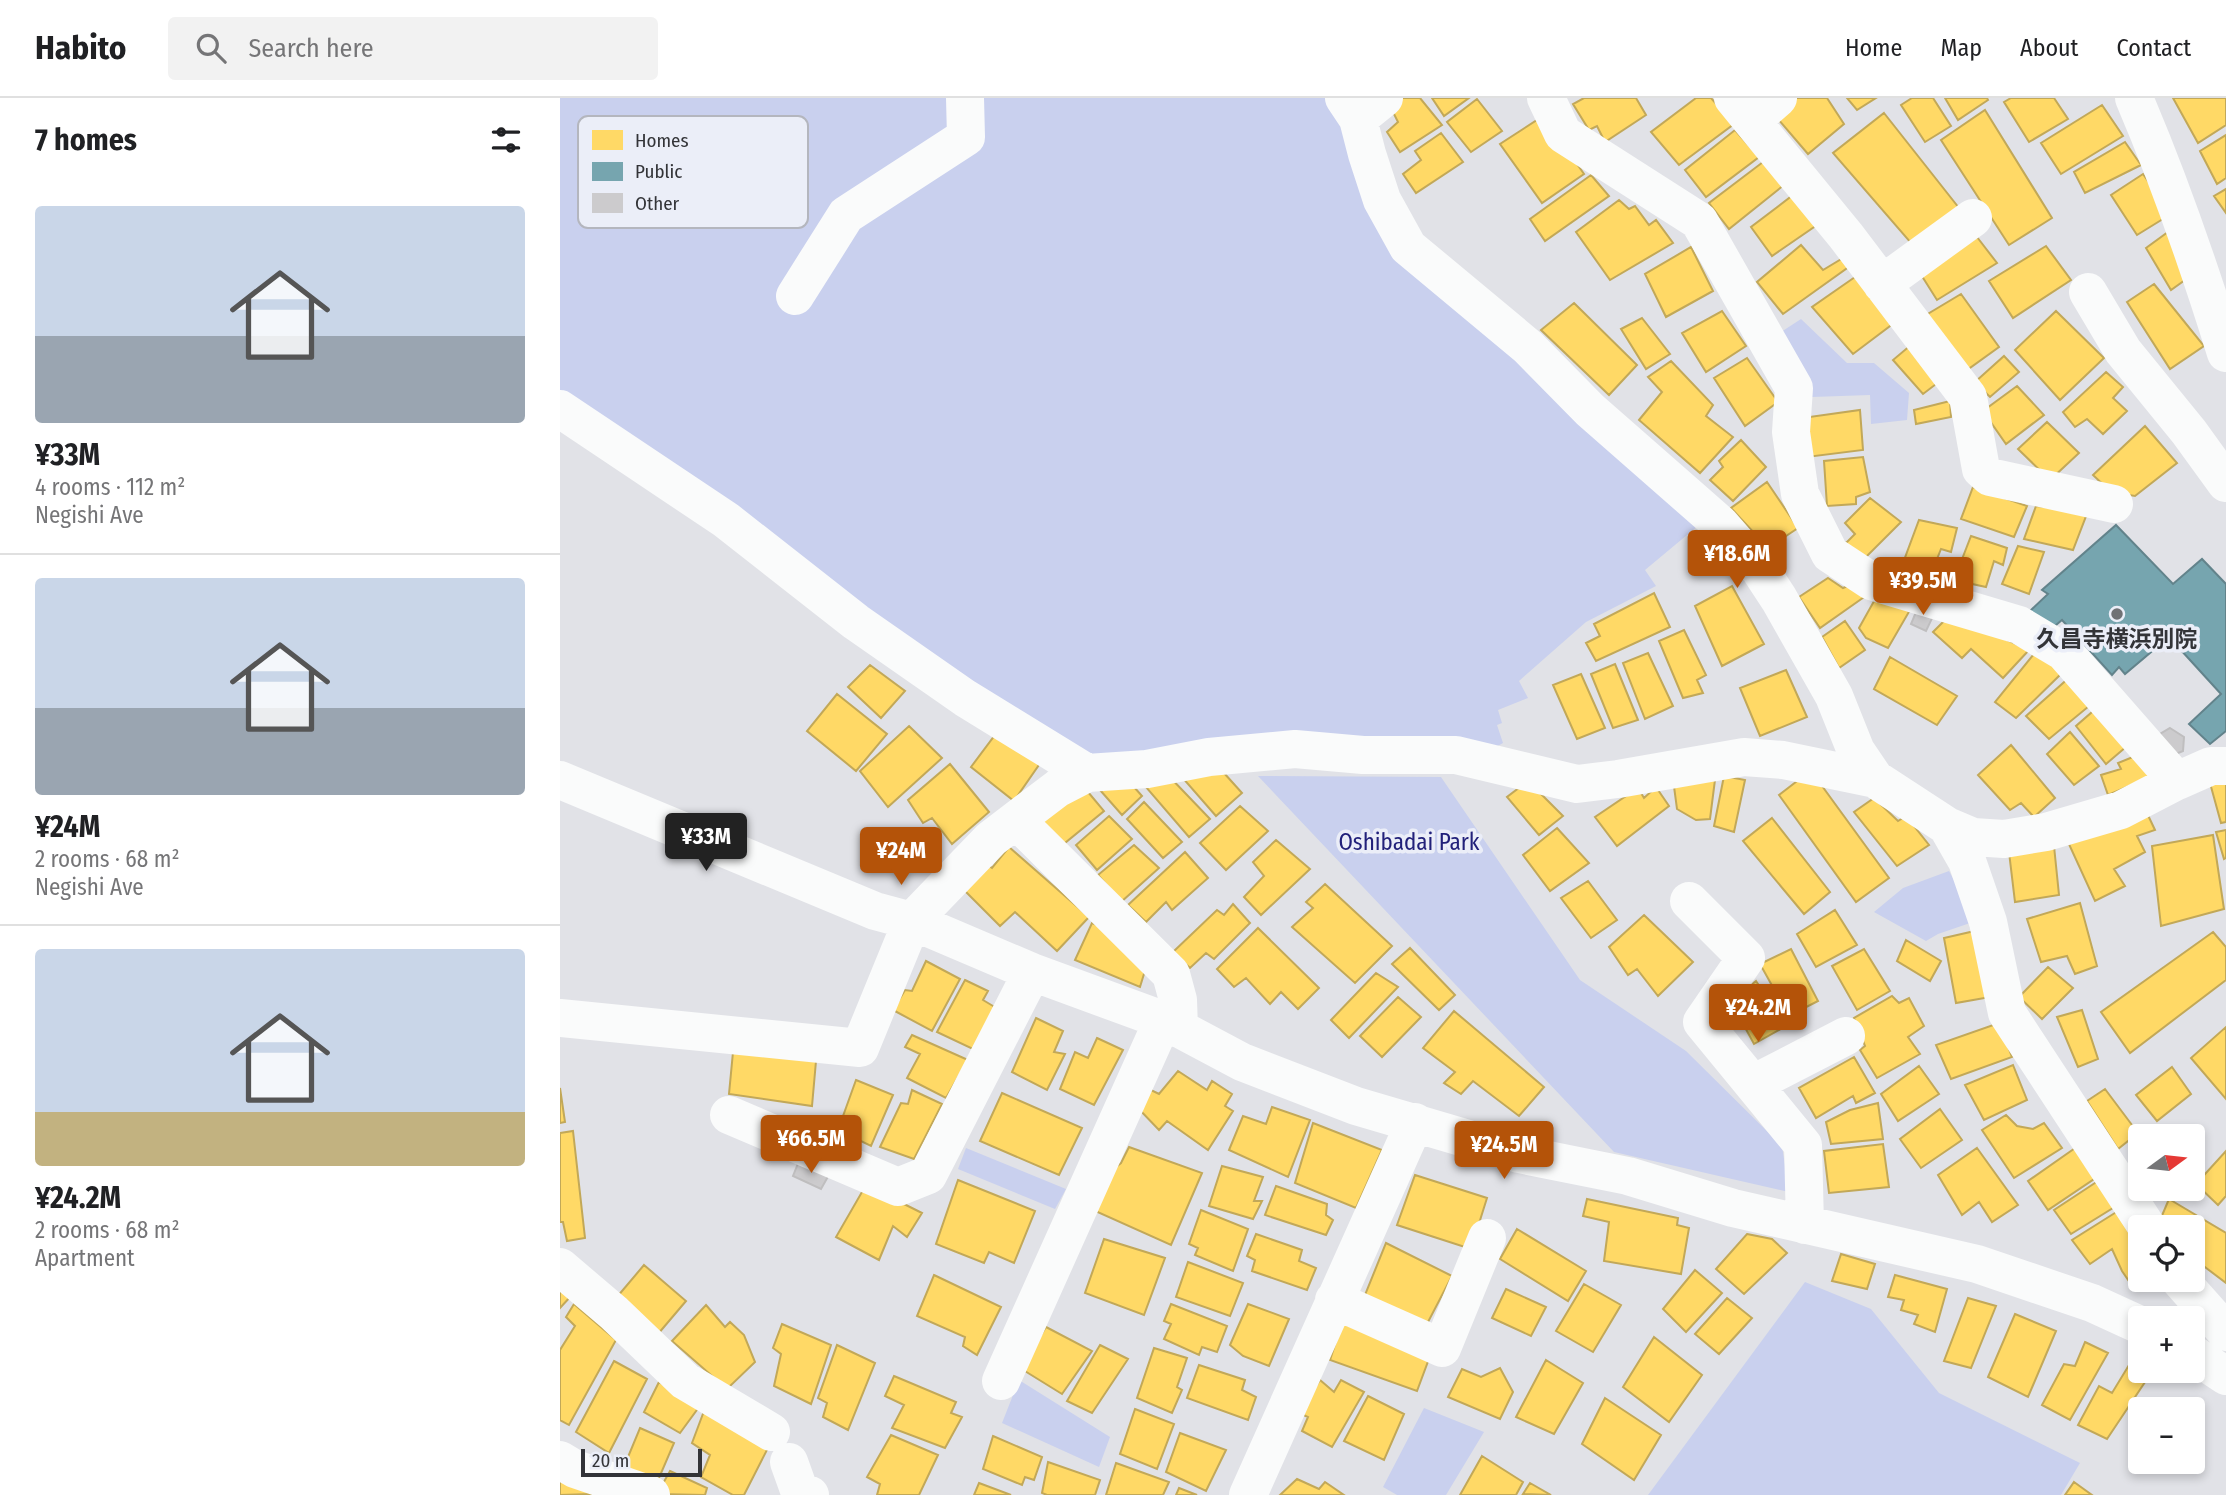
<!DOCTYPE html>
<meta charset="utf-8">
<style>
:root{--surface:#fff;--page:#f2f2f2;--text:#202124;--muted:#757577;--line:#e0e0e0;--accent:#b45309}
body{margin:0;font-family:"Fira Sans Condensed","Noto Sans JP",sans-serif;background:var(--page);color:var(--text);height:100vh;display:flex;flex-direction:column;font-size:26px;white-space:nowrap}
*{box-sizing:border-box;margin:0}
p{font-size:23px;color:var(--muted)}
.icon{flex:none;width:38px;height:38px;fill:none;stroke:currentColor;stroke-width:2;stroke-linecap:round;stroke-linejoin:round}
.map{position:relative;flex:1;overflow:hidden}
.sheet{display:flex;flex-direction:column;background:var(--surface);width:560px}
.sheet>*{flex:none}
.needle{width:46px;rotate:75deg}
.tools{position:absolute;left:1568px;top:1026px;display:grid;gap:14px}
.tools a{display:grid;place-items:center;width:77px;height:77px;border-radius:7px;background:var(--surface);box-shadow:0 4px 10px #0003;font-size:35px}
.scale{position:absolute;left:21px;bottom:18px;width:121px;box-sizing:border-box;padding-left:7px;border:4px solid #333438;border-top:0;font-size:19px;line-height:24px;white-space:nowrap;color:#333438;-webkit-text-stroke:5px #ebeef8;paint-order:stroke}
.price{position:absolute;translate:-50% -60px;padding:0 16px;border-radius:7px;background:var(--accent);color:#fff;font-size:23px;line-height:46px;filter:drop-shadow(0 2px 4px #0008)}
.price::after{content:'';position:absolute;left:50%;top:42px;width:21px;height:16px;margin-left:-10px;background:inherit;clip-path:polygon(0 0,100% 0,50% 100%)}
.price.active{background:#222;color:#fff}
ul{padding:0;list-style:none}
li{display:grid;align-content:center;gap:14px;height:371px;padding:0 35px}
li+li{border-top:2px solid var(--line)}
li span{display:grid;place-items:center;height:217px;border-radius:7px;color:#555}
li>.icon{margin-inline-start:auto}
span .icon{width:126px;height:126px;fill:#fffc;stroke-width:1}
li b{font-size:30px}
h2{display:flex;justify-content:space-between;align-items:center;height:84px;padding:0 35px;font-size:30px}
header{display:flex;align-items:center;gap:42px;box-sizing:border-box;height:98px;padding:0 35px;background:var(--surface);border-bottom:2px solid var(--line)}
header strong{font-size:33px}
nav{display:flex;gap:38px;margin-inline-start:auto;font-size:24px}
.search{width:490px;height:63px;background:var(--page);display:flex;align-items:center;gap:18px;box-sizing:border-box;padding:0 24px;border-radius:7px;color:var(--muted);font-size:26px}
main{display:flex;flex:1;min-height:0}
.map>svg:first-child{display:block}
.green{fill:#c9d0ee}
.homes{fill:#ffd966;stroke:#c2a858;stroke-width:2}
.public{fill:#76a5af;stroke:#62838b;stroke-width:2}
.building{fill:#cccbcd;stroke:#bfbebf;stroke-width:2}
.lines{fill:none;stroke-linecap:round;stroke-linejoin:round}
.minor{stroke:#fafbfb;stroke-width:38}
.poi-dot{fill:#707175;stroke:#ebeef8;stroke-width:2.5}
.labels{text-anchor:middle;stroke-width:7;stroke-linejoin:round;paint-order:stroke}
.poi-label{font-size:23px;font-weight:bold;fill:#333438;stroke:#ebeef8}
.park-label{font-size:23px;fill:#22217a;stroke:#ebeef8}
.key{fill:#ebeef8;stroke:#b4b6be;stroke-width:2}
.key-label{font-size:19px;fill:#333438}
</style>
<header>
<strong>Habito</strong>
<div class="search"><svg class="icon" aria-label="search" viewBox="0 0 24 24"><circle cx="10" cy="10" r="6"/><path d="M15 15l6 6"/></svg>Search here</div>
<nav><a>Home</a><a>Map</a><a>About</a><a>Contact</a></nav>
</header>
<main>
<section class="sheet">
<h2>7 homes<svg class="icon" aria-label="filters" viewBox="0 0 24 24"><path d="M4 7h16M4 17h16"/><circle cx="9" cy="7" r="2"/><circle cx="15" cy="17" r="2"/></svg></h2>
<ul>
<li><span style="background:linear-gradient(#c9d6e8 60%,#9aa5b1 0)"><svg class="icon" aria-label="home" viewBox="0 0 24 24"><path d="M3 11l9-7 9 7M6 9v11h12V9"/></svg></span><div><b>¥33M</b><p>4 rooms · 112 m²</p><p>Negishi Ave</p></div></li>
<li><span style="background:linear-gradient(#c9d6e8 60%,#9aa5b1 0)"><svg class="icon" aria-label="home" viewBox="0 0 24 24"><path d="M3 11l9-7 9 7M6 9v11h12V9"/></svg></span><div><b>¥24M</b><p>2 rooms · 68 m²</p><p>Negishi Ave</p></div></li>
<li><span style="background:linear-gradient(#c9d6e8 75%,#c2b280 0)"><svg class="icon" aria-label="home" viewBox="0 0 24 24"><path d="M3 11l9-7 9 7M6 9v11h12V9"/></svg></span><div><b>¥24.2M</b><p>2 rooms · 68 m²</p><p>Apartment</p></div></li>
</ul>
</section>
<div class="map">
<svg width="1666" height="1397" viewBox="0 0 1666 1397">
<rect width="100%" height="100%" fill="#e1e2e7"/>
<path class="green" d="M0 0H765L929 230 1139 427 1085 472 1096 488 1026 524 959 583 968 600 938 612 942 625 937 627 943 645 925 655 534 666 0 302Z
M1241 221 1287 265H1314L1349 295 1347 322 1311 326 1310 297 1252 299 1218 236Z
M698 678 881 679 1020 882 1126 953 1222 1048 1229 1094 1054 1054Z
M1389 773 1416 823 1378 836 1366 843 1314 814 1343 790Z
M406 1050 506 1091 495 1111 398 1071Z
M1245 1184 1311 1211 1379 1295 1520 1365 1501 1397H1088Z
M459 1282 550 1339 539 1369 442 1325Z
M864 1310 924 1334 886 1397H837L823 1389Z"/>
<path class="homes" d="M842 0H860L882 27 840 54 827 34 838 24 831 10Z
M872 0H909L884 18Z
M1024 0H1076L1086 17 1045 44 1037 28 1029 32 1013 6Z
M1136 0H1151L1174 26 1119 67 1091 34Z
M1228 0H1267L1284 26 1248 56 1212 14Z
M1287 0H1316L1297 12Z
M1352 0H1373L1391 28 1365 44 1341 7Z
M1385 0H1427L1428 2 1398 22Z
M1451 0H1494L1508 21 1469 44 1444 4Z
M1613 0H1666V27L1638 45Z
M917 1 942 33 911 54 887 24Z
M1542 7 1563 38 1501 76 1481 45Z
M1425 12 1492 120 1449 147 1381 42Z
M1324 15 1399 110 1351 145 1273 55Z
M977 22 994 33 1024 76 982 105 940 46Z
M1175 32 1199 59 1146 99 1125 72Z
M881 35 903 64 856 95 843 76 861 62 855 53Z
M1666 37V80L1657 86 1640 53Z
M1565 44 1581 67 1525 95 1514 74Z
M1203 64 1224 87 1169 131 1149 105Z
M1583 76 1611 116 1577 137 1551 97Z
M1031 77 1049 98 985 143 970 121Z
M1666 91V115L1654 98Z
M1233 97 1257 127 1212 158 1191 129Z
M1059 102 1069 111 1075 108 1089 127 1096 122 1113 145 1050 182 1016 134Z
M1608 134 1632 177 1611 192 1586 150Z
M1417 139 1437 165 1377 202 1360 175Z
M1241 147 1263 172 1283 160 1290 168 1223 216 1197 184Z
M1486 148 1511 182 1453 220 1429 183Z
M1131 149 1153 193 1106 219 1085 176Z
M1295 179 1334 225 1293 256 1252 209Z
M1594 186 1644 248 1610 271 1567 204Z
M1401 196 1439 249 1407 272 1366 217Z
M1014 205 1077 267 1049 297 981 232Z
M1162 213 1186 248 1146 274 1122 235Z
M1496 213 1544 260 1500 302 1455 252Z
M1082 220 1110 256 1086 271 1061 231Z
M1352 246 1384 280 1363 296 1333 262Z
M1444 258 1459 274 1430 299 1415 284Z
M1187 260 1218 304 1185 328 1154 280Z
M1111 263 1153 307 1146 318 1173 339 1140 375 1079 322 1102 294 1088 279Z
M1546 274 1563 289 1553 300 1567 313 1543 336 1527 321 1515 329 1503 314Z
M1457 288 1484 317 1446 346 1423 313Z
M1390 303 1391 319 1356 326 1354 312Z
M1300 312 1303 352 1247 359 1242 320Z
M1487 324 1519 355 1490 382 1458 351Z
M1585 328 1617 365 1575 398 1551 394 1533 377Z
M1181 342 1206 369 1173 403 1150 382 1163 369 1159 363Z
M1303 359 1310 394 1296 399V406L1267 408 1264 363Z
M1207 384 1238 430 1208 450 1171 410Z
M1413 389 1467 408 1454 439 1401 421Z
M1310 400 1341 424 1300 465 1281 450 1295 436 1285 425Z
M1476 408 1528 413 1513 452 1464 441Z
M1359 422 1397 430 1391 454 1381 451 1371 476 1343 465Z
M1411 438 1447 450 1443 467 1434 463 1426 489 1394 482Z
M1458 448 1484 454 1469 496 1442 486Z
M1268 480 1283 490 1299 483 1307 497 1260 530 1239 499Z
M1172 488 1204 546 1162 568 1135 508Z
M1094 495 1110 529 1036 563 1026 545 1040 538 1034 526Z
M1318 496 1350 512 1328 550 1306 540 1299 530Z
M1391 516 1469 552 1443 580 1411 551 1402 560 1373 534Z
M1285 523 1305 552 1279 570 1262 539Z
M1124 532 1146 577 1137 582 1143 595 1123 600 1099 543Z
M1478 551 1506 571 1456 620 1435 604Z
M1088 555 1113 608 1085 621 1063 565Z
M1330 559 1397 598 1377 627 1314 591Z
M1055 566 1078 622 1053 630 1031 576Z
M310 567 345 593 321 620 288 589Z
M1226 572 1247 619 1200 638 1180 590Z
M1021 576 1045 630 1017 641 993 587Z
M1511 578 1534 604 1489 641 1466 618Z
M277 596 327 636 296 673 247 633Z
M1539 608 1573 643 1546 666 1516 628Z
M349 628 382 660 328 709 300 673Z
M438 633 481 664 454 703 411 669Z
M1510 634 1539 668 1514 687 1487 656Z
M1451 647 1495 700 1474 719 1461 705 1450 712 1418 677Z
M1585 654 1598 676 1548 697 1541 677 1561 671 1558 665Z
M655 665 682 695 656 718 621 678Z
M390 666 429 714 392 746 372 720 363 725 348 702Z
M604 673 650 721 629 739 585 688Z
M1156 674 1150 721 1136 722 1117 711 1113 681Z
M1245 677H1254L1329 780 1296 804 1219 697Z
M1164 678 1185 682 1174 734 1154 728Z
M566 680 582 698 562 717 540 692Z
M968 683 1003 718 979 737 947 699Z
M1650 685H1666V724L1661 725Z
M523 688 544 713 500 749 479 723Z
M1096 689 1109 708 1057 748 1035 719 1078 690 1084 700Z
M1314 700 1338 723 1346 718 1369 747 1337 768 1294 714Z
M584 704 622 744 603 760 567 721Z
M680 708 708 733 666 772 640 745Z
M1586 713 1595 732 1577 738 1585 754 1554 771 1565 788 1535 803 1508 744Z
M549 718 572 741 537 772 516 747Z
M1212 720 1270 794 1244 816 1183 743Z
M997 730 1029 765 990 793 963 757Z
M1666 732V760L1664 761 1656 734Z
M1653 737 1664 811 1601 828 1592 748Z
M716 742 750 771 701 817 684 799 704 778 693 764Z
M574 747 599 770 561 804 538 777Z
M1494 748 1499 797 1455 804 1449 754Z
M449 749 529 819 497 853 455 814 440 828 402 790 426 766 432 770Z
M625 754 648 780 612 812 606 804 586 824 568 807Z
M1028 783 1057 822 1031 840 1001 800Z
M765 786 832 848 795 885 732 829 753 810 746 804Z
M1520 805 1537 868 1515 876 1507 858 1481 864 1467 821Z
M673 806 690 825 654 861 646 855 630 870 613 854 657 812 664 817Z
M1275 812 1297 847 1256 869 1237 836Z
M1084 817 1133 864 1098 898 1077 871 1068 877 1049 849Z
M532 825 550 832 587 866 580 889 515 862Z
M698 830 759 890 738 911 721 894 710 906 686 880 674 889 657 871Z
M1419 832 1436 898 1396 905 1384 840Z
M1653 834 1666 849V882L1570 955 1541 914Z
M1346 842 1381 863 1370 883 1337 863Z
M850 850 895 897 879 912 832 866Z
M1231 851 1258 903 1229 918 1200 866Z
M1304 851 1330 893 1297 912 1272 868Z
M366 863 400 881 372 933 333 912 345 892 352 893Z
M1488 869 1513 890 1482 921 1459 899Z
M816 875 838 889 789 940 771 922Z
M405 882 428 893 423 902 438 911 415 952 377 934Z
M1196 883 1226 928 1194 946 1171 904Z
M1332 898 1339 905 1349 900 1364 928 1348 939 1360 956 1317 980 1300 952 1305 948 1294 920Z
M838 899 861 919 822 959 800 938Z
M1522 912 1538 961 1518 969 1497 919Z
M894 913 984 989 959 1018 913 983 901 996 884 985 895 974 863 950Z
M476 920 503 933 494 954 505 956 487 992 452 974Z
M1439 925 1452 959 1391 981 1376 947Z
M1666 929V1001L1631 960Z
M352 937 408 962 386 1000 347 980 360 956 345 949Z
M537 940 563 952 534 1007 500 991 515 954 528 960Z
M173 954 256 963 252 1008 169 996Z
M1294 959 1315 995 1296 1005 1293 998 1256 1020 1239 990Z
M1453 967 1467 1002 1424 1022 1405 987Z
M1359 968 1379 996 1338 1023 1321 996Z
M1612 969 1631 996 1597 1023 1576 997Z
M618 973 647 992 652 983 672 996 665 1008 673 1013 648 1052 607 1023 599 1032 576 1008 591 992 599 996Z
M296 982 333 997 311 1048 278 1032Z
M0 990 5 1024 0 1025Z
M1545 991 1578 1035 1558 1051 1527 1003Z
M352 992 382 1006 354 1061 320 1049 341 1005 348 1006Z
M442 995 522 1030 499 1077 420 1043Z
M1318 1005 1323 1041 1271 1046 1266 1024 1290 1012Z
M712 1009 750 1022 728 1079 669 1052 683 1018 706 1026Z
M1380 1011 1402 1042 1361 1070 1340 1041Z
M1446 1017 1457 1028 1473 1031 1484 1025 1502 1050 1454 1080 1422 1032Z
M753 1025 822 1052 796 1110 735 1085Z
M13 1033 25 1140 7 1143 3 1124H0V1035Z
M1323 1046 1329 1089 1269 1095 1264 1053Z
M1518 1048 1543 1075 1488 1112 1468 1083Z
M569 1049 642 1075 611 1147 533 1112 543 1079 561 1065Z
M1417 1050 1458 1107 1432 1124 1419 1104 1402 1117 1378 1077Z
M1666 1053V1098L1658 1107 1636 1086Z
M662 1068 703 1079 694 1103H702L693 1121 649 1108Z
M855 1077 927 1100 911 1151 837 1127Z
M1541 1081 1561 1105 1511 1136 1494 1112Z
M398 1082 475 1113 454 1165 429 1154 424 1165 376 1146Z
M306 1087 362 1115 347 1139 333 1128 319 1162 276 1139Z
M716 1088 767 1106 766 1117 773 1122 766 1137 705 1117Z
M1027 1101 1118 1120 1117 1127 1129 1130 1121 1176 1044 1163 1049 1124 1023 1118Z
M1609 1101 1666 1135V1185L1633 1160V1129H1600L1598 1127Z
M641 1112 688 1131 673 1173 635 1157 638 1150 629 1146Z
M1558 1113 1580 1146V1181H1603L1575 1192 1562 1173 1552 1151 1530 1166 1512 1142Z
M957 1131 1026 1173 1008 1203 940 1161Z
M696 1136 742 1152 739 1163 756 1170 747 1192 692 1173 695 1162 687 1158Z
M1187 1136 1212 1141 1227 1155 1184 1196 1156 1171Z
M544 1141 605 1160 584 1217 525 1195Z
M826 1145 892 1178 867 1226 805 1197Z
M1281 1156 1315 1166 1307 1191 1272 1183Z
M628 1164 683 1185 670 1218 616 1199Z
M84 1167 126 1203 98 1236 57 1199Z
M1135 1172 1162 1195 1126 1234 1103 1211Z
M374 1177 441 1209 417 1257 403 1248 405 1239 357 1218Z
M1335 1177 1387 1191 1375 1234 1354 1226 1358 1217 1341 1212 1344 1202 1328 1199Z
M1024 1186 1061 1207 1033 1254 996 1233Z
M0 1189 11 1198 0 1210Z
M946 1191 986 1209 971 1238 932 1220Z
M1167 1200 1192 1220 1159 1256 1135 1236Z
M1408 1200 1436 1208 1411 1270 1384 1263Z
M14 1206 56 1242 9 1327 0 1322V1252L15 1228 6 1219Z
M611 1206 667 1228 657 1254 642 1249 639 1257 604 1241 611 1226 604 1223Z
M688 1206 729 1221 709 1268 683 1258 670 1247Z
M146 1207 165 1229 170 1224 184 1237 195 1264 167 1291 112 1243Z
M1455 1216 1496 1233 1468 1299 1428 1279Z
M782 1225 870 1258 857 1293 770 1262Z
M222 1226 271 1247 251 1306 214 1288 221 1256 213 1250Z
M486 1229 532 1253 502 1296 460 1270Z
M1094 1239 1142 1277 1109 1324 1063 1289Z
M1525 1244 1548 1255 1510 1322 1482 1307 1504 1266 1515 1268Z
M277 1247 315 1265 288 1332 263 1319 267 1305 258 1300Z
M540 1247 568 1261 532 1315 507 1303Z
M594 1250 627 1260 617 1289 622 1292 612 1315 577 1300Z
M986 1262 1023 1285 994 1336 956 1319Z
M54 1263 87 1281 49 1355 16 1334Z
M639 1267 685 1282 682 1292 696 1299 688 1322 627 1300Z
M1569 1267 1589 1278 1547 1341 1518 1327 1539 1288 1552 1295Z
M940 1270 953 1294 940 1321 888 1299 902 1271 921 1279Z
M334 1278 396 1304 391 1315 402 1319 385 1350 332 1330 344 1307 325 1298Z
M760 1282 774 1294 781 1282 804 1294 772 1349 742 1333 748 1319 739 1315Z
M99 1284 139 1309 120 1335 84 1314Z
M808 1298 844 1316 824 1362 784 1343Z
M1045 1300 1101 1337 1074 1382 1022 1346Z
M575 1311 614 1326 597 1371 560 1356Z
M144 1313 211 1344 184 1397H173L141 1379 150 1357 132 1345Z
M80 1330 114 1345 96 1387 63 1371Z
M620 1335 666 1352 646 1393 606 1374Z
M331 1337 378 1357 359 1397H317L320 1386 307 1379Z
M433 1338 482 1359 474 1382 465 1379 462 1387 423 1371Z
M922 1358 963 1384 956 1397H900Z
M488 1364 540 1382 535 1397H487L482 1395Z
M556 1365 609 1384 603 1397H546Z
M110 1373 147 1390 145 1397 97 1396Z
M0 1380 32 1396 0 1397Z
M737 1381 759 1391 765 1384 784 1397H720Z
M1514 1384 1532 1397H1505Z
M419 1385 451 1397H414Z
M970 1385 991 1397 963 1396Z
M619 1390 637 1397H616Z"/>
<path class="public" d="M1556 427 1613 486 1642 461 1666 486V633L1650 646 1629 626 1661 596 1609 539 1565 576 1559 569 1552 577 1502 522 1489 533 1470 513 1488 496 1482 492Z"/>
<path class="building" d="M1359 507 1376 512 1366 533 1351 526Z
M1610 630 1624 639 1623 653 1611 658 1600 636Z
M239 1063 270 1075 261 1091 233 1078Z"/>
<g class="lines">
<path class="minor" d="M784 0 798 21 807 56 822 102 848 149 968 249 1030 312 1160 426 1200 472 1219 501 1274 598 1296 653 1315 681 1387 728 1413 739 1444 741 1486 734 1561 712 1617 683 1651 668H1666
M986 0 1003 36 1139 123 1234 290 1231 334 1240 396 1270 456 1311 483 1459 527 1504 554 1617 683
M1173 0 1286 138 1408 299 1421 371 1430 379 1554 406
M1574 0C1610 84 1639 168 1666 255
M798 21 824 0
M1192 23 1218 0
M1322 186 1413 120
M1528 194 1563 253 1629 334 1666 385
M235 198 286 117 406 39 405 0
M0 311 166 422 296 524 405 600 527 675
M0 682 315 813 352 823 472 874 603 922 682 964 796 1008 959 1056 1068 1078 1173 1110 1417 1166 1532 1205 1580 1227
M456 722 611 876 618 902 619 931
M1387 728 1407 763 1428 824 1447 915 1587 1129
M1129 803 1186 860 1142 924 1243 1047 1245 1127
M0 920 300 950 352 823 431 741 498 690 527 675 587 671 649 659 735 651 803 657H896L1017 686 1058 681 1184 659 1223 662 1315 681
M1193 986 1286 938
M169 1017 338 1089 368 1077 472 874
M0 1169 54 1215 125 1283 211 1334
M1619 1181 1666 1234
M774 1202 882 1250 927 1140
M1633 1256 1666 1278
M441 1283 603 922
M0 1362 15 1371 91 1397
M229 1364 239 1392 250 1397
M688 1397 855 1024"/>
</g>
<circle class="poi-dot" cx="1557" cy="516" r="7"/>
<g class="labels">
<g class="poi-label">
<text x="1557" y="549">久昌寺横浜別院</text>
</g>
<g class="park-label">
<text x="849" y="752">Oshibadai Park</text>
</g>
</g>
<rect x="18" y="18" width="230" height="112" rx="10" class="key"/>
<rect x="32" y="32" width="31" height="20" fill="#ffd966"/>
<rect x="32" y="64" width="31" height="19" fill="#76a5af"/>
<rect x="32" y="95" width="31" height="20" fill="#cccbcd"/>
<g class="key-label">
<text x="75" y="49">Homes</text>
<text x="75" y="80">Public</text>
<text x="75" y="112">Other</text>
</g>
</svg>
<div class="tools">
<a><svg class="needle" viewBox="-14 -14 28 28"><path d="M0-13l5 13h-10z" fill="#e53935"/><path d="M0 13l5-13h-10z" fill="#757577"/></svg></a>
<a><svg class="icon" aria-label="locate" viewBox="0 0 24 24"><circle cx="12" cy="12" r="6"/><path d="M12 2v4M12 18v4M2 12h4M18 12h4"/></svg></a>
<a>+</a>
<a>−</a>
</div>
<div class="scale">20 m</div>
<b class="price" style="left:1177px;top:492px">¥18.6M</b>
<b class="price" style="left:1363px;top:519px">¥39.5M</b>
<b class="price active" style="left:146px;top:775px">¥33M</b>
<b class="price" style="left:341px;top:789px">¥24M</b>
<b class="price" style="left:1198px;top:946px">¥24.2M</b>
<b class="price" style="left:251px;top:1077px">¥66.5M</b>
<b class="price" style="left:944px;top:1083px">¥24.5M</b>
</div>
</main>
